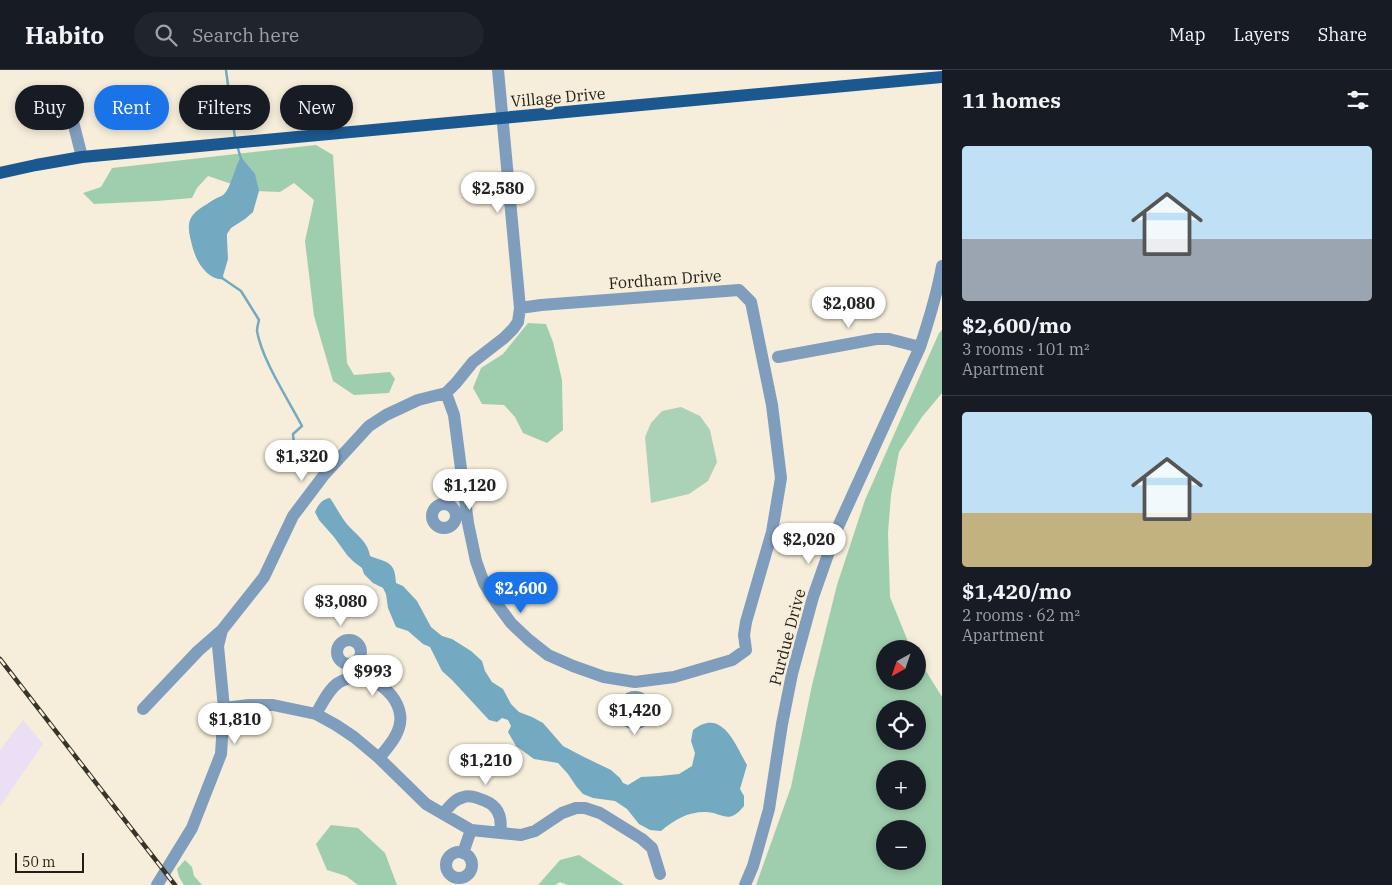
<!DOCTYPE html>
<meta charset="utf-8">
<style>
:root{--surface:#171b24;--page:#20242c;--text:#f1f3f6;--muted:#9ea1a6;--line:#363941;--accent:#1a73e8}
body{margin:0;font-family:"IBM Plex Serif",serif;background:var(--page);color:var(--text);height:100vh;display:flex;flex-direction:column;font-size:19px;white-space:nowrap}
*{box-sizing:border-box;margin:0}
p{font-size:16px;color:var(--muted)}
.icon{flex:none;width:28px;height:28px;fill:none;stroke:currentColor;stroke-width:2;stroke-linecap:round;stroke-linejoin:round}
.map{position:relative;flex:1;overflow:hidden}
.sheet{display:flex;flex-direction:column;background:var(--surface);width:450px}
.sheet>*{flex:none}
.top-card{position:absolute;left:15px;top:15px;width:475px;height:45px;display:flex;gap:10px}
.needle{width:32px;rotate:220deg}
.fabs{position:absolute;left:876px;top:570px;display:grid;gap:10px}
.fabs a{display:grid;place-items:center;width:50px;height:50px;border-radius:50%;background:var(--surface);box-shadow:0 2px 8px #0003;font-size:25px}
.scale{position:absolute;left:15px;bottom:12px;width:69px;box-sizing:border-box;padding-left:5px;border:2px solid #211e16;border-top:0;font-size:14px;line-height:18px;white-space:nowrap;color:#211e16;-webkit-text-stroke:4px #f6eeda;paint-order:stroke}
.price{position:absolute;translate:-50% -42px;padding:0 11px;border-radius:18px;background:#fff;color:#222;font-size:16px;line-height:32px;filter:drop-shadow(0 1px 2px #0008)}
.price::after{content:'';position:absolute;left:50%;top:30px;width:15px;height:11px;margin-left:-8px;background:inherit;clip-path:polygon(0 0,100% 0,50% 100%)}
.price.selected{background:var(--accent);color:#fff}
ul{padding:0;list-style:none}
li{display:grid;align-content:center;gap:10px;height:265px;padding:0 20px}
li+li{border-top:1px solid var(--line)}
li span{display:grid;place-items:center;height:155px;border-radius:5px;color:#555}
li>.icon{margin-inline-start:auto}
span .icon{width:90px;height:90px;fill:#fffc;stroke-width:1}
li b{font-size:21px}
h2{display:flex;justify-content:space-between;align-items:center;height:60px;padding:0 20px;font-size:21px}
.tag{padding:0 18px;border-radius:22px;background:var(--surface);box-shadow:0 2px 8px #0003;font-size:18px;line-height:45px}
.tag.selected{background:var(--accent);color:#fff}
header{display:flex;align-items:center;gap:30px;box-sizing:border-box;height:70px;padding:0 25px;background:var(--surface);border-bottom:1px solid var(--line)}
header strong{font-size:24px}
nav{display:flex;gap:28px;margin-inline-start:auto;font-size:18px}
.search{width:350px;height:45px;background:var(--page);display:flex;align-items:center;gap:12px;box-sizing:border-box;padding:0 18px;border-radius:28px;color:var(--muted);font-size:19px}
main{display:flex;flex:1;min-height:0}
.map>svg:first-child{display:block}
.commercial{fill:#eadff4}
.green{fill:#abd1b7}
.forest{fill:#9fceae;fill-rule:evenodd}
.water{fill:#73aac1}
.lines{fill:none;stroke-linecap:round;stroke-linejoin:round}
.stream{stroke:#73aac1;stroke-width:2.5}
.minor{stroke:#7f9dbd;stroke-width:12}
.major{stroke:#1b588f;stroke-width:12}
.rail-casing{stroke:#37342a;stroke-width:4.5}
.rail{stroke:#f6eeda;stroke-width:2.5;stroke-dasharray:8;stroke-linecap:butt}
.labels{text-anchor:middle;stroke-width:5;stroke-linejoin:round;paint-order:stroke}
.street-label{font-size:16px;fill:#211e16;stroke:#f6eeda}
</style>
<header>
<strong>Habito</strong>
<div class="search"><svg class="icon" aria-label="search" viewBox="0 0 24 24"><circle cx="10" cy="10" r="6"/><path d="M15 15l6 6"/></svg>Search here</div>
<nav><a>Map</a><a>Layers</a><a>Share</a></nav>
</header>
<main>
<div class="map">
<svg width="942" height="815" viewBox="0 0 942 815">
<rect width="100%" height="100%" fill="#f6eeda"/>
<path class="commercial" d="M23 650 43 674 0 736V680Z"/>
<path class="green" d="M681 337 700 346 710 360 717 392 708 411 689 424 651 433 645 367 651 353 662 341Z"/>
<path class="forest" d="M316 75 333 85 347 293 354 305 390 302 395 309 389 323 354 325 333 311 314 246 305 171 314 130 294 113 280 122 252 121 208 106 197 118 192 128 157 131 94 134 83 123 101 117 112 98Z
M528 253 546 254 553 272 562 310 563 360 547 373 523 363 515 347 504 335 482 334 473 318 481 298 503 284Z
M942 260V323L922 347 899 382 891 425 888 463 890 527 911 579H885V611H918V588L942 627V815H756L791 717 812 615 837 515 865 430 939 263ZM885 639H918V671H885ZM885 699H918V731H885ZM885 759H918V791H885Z
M331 755 358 758 385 783 397 815H358L346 806 327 800 316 774Z
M579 785 624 815H568L560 812 555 815H538L560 790Z
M185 790 192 797 194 806 202 815H184L179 807 177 799Z"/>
<path class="water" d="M241 87 255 104 259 121 253 142 245 149 231 158 227 164V169L228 189 223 206 224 209C215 211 206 203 201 196 196 189 193 180 191 171 184 145 195 142 215 129 218 127 223 126 225 123 231 117 235 96 241 87Z
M330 428C336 437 340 445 346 453 355 464 368 471 370 486 388 493 395 491 396 513L403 516 417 531 431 557 442 566 452 569 471 581 482 591 485 601 492 612 503 619 511 634 519 642 532 647 543 653 563 676 584 687 611 700 620 708 623 713 628 715 641 707 660 706 679 704 692 696 695 683 691 671 693 660C722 637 735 674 747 695L740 719 744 726V736C728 756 723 742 705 742 687 742 674 750 661 761L650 760 639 754 627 739 615 731 593 728 583 724 576 716 568 704 558 693 534 689 516 676 508 662 511 656 508 650 502 648 497 652 489 650 452 610 442 601 430 577 423 574 408 561 396 557 388 538 386 524 383 518 373 513 364 504 362 498 354 492 347 485 334 467 319 450 315 442C318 435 322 429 330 428Z"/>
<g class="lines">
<path class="stream" d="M226 0 235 68
M237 75 241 89
M222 208 241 221 259 250C258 254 257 257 257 261 262 290 288 329 302 356L293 364 295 386 304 405"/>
<path class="minor" d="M57 23 69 36 82 87
M778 287 876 269H889L920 277
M446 323 454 345 468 453 476 491 484 513 497 534 511 553 529 570 548 585 573 596 604 607 635 612 674 607 732 590 746 580 744 565 746 552 772 462 781 408 772 335 751 232 739 220 541 235 520 238
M432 446a12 12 0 1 1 24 0a12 12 0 1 1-24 0Z
M337 582a12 12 0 1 1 24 0a12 12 0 1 1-24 0Z
M622 640a13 13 0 1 1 26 0a13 13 0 1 1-26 0Z
M224 638 249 635H273L316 644 336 655 354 667 379 688 426 734 471 760 521 765 535 761 562 743 576 738H585L600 743 642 769 652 778 660 804
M143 639 198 581 222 560 264 507 293 446 324 405 369 356 386 345 418 330 446 323 456 313 473 292 504 268 513 259 518 252 520 238 498 0
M316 644C322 634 328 620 338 613 362 598 396 618 400 644 403 661 389 676 379 688
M443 744C449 737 454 729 464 727 469 725 475 727 480 729 497 734 503 745 500 763
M446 795a13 13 0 1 1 26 0a13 13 0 1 1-26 0Z
M463 783 471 760
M157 815 192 758 221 684 224 638 218 576 222 560
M745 815 753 796 769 739 782 654 792 604 813 527 837 459 920 277C929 250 937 224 942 196"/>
<path class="major" d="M0 103 36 95 82 87 942 7"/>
<defs>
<path id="rail" d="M0 589 175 815"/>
</defs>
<use href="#rail" class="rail-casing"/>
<use href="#rail" class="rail"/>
</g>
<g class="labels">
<g class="street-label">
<text transform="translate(558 27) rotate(-5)" y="6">Village Drive</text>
<text transform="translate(665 209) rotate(-4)" y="6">Fordham Drive</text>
<text transform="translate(787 567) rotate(-75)" y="6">Purdue Drive</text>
</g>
</g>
</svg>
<div class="fabs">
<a><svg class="needle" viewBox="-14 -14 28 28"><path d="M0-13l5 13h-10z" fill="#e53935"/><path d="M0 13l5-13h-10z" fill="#9ea1a6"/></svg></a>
<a><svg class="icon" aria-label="locate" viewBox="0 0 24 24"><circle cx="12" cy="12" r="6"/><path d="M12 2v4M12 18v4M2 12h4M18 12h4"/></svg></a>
<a>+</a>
<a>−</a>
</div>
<div class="scale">50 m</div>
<b class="price" style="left:498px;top:144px">$2,580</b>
<b class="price" style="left:849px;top:259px">$2,080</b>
<b class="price" style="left:302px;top:412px">$1,320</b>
<b class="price" style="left:470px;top:441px">$1,120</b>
<b class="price" style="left:809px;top:495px">$2,020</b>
<b class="price selected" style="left:521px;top:544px">$2,600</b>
<b class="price" style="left:341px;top:557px">$3,080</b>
<b class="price" style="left:373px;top:627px">$993</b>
<b class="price" style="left:635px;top:666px">$1,420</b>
<b class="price" style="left:235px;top:675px">$1,810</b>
<b class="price" style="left:486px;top:716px">$1,210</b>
<div class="top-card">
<a class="tag">Buy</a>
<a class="tag selected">Rent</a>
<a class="tag">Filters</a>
<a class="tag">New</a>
</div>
</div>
<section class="sheet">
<h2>11 homes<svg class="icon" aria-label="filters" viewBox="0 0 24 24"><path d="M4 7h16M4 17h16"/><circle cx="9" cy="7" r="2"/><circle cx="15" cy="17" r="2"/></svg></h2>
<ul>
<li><span style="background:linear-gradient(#bfe0f5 60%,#9aa5b1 0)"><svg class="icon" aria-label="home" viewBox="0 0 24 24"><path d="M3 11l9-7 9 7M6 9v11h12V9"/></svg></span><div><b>$2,600/mo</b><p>3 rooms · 101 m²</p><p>Apartment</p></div></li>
<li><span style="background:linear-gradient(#bfe0f5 65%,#c2b280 0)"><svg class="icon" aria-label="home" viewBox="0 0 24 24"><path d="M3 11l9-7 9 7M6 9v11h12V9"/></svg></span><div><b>$1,420/mo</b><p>2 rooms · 62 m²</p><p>Apartment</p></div></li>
</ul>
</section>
</main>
